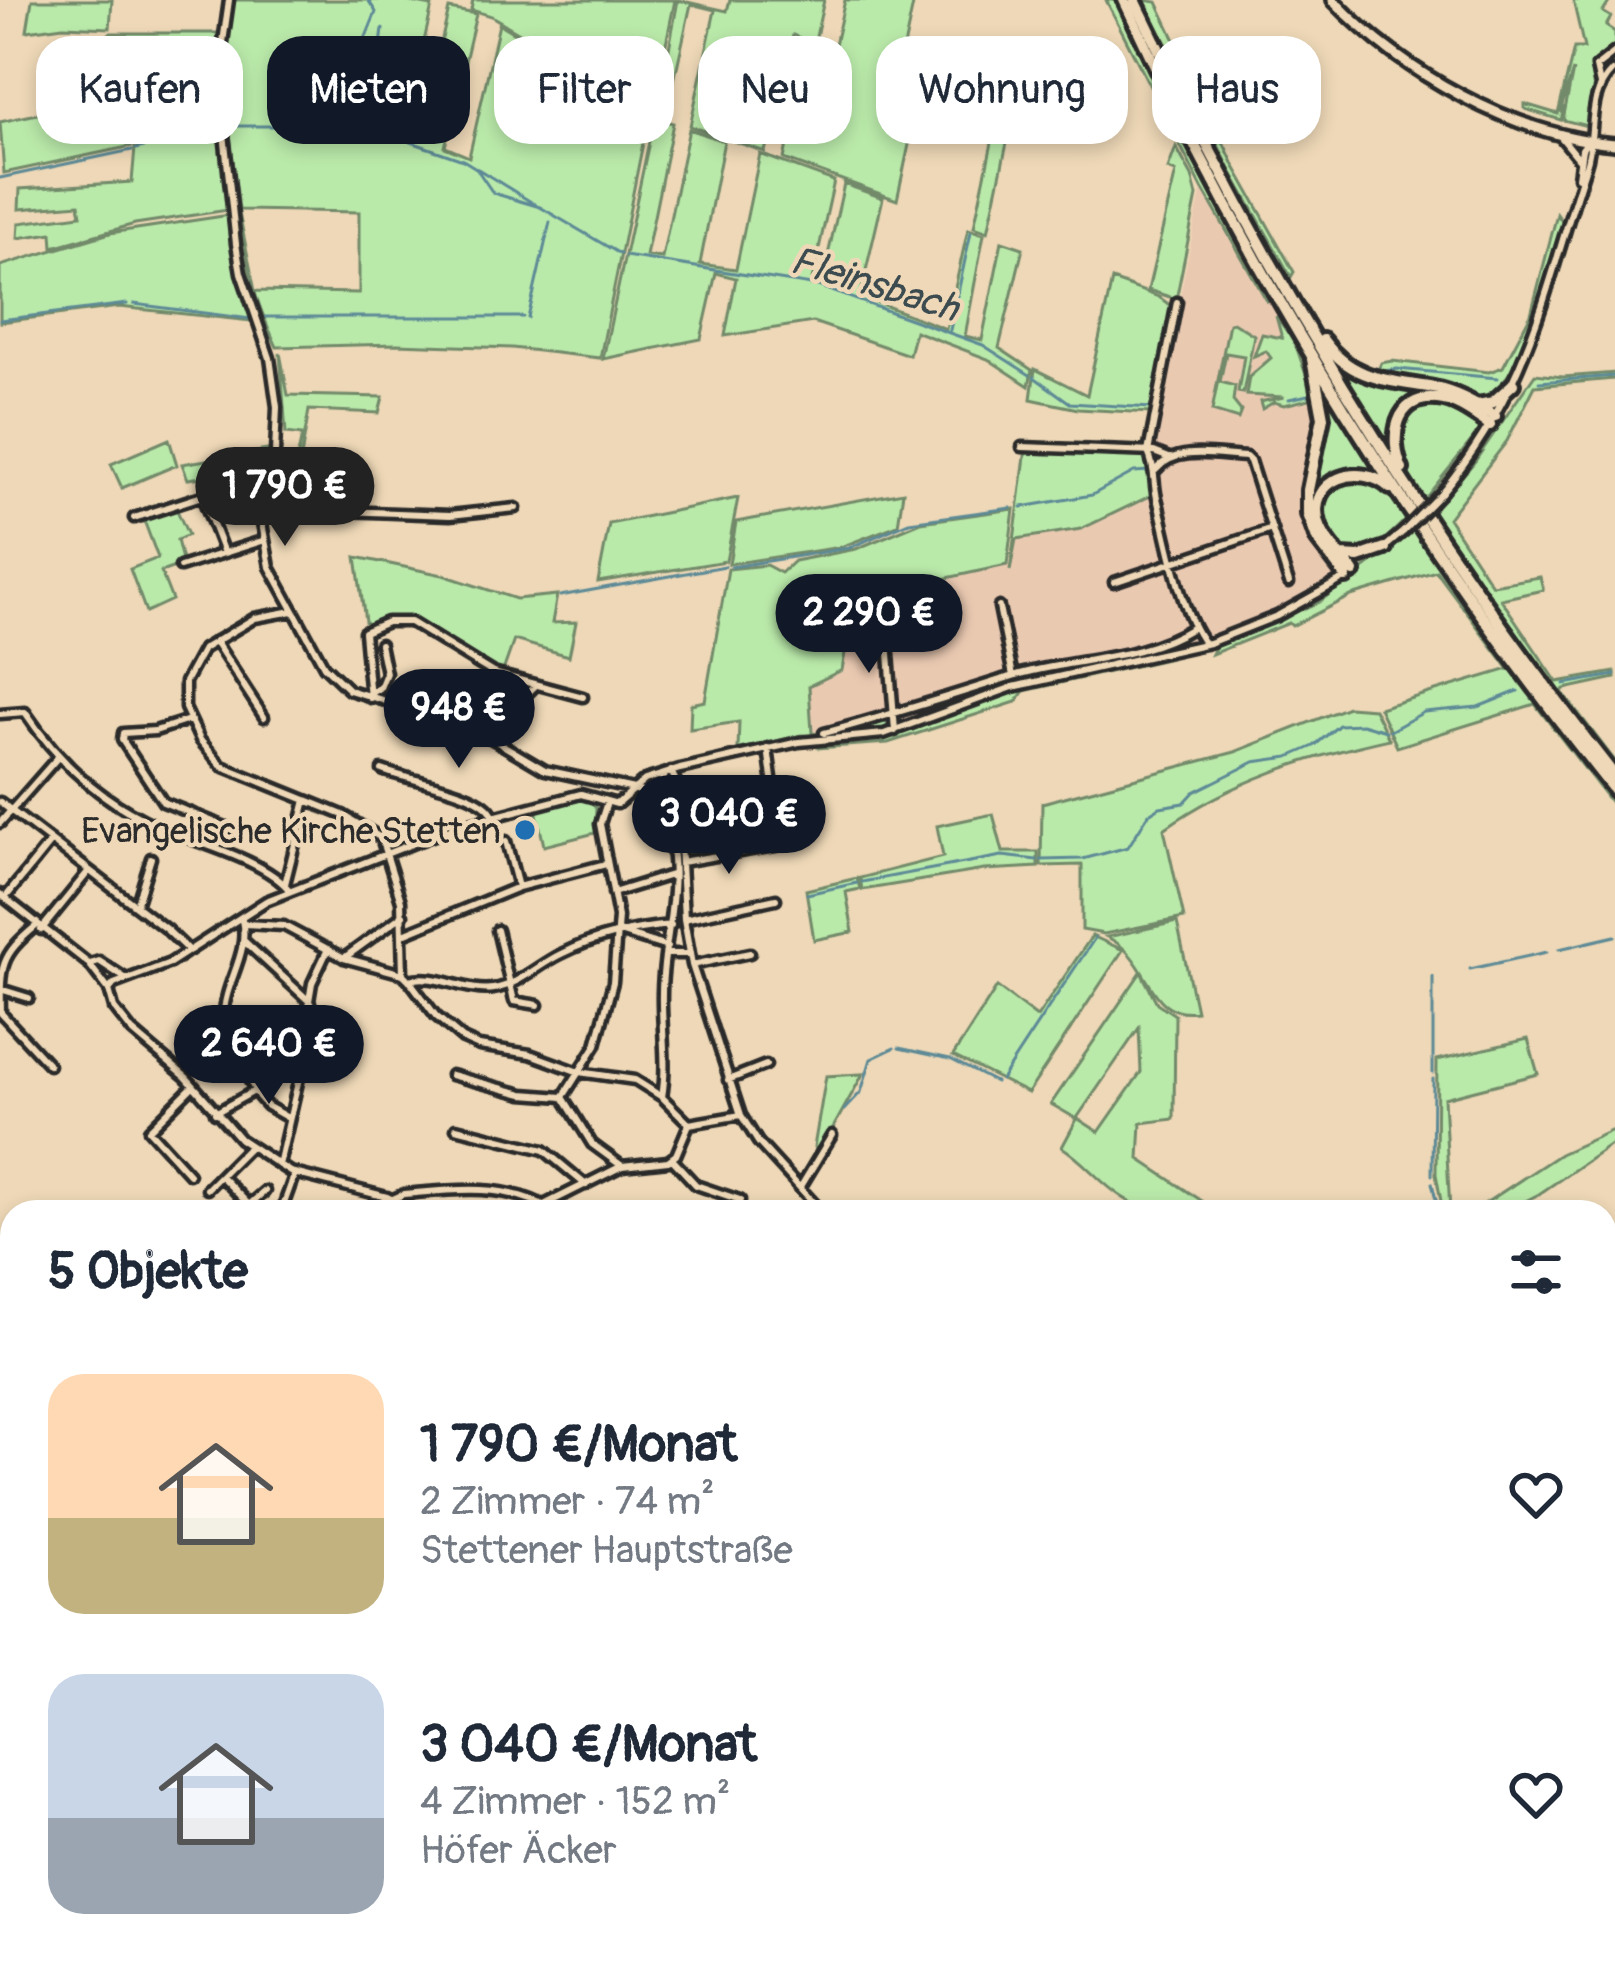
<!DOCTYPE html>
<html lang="de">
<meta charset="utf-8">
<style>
:root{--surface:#fff;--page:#f2f2f3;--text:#1f2937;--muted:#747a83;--accent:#111827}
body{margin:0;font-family:Pangolin,sans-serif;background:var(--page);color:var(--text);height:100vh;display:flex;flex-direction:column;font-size:45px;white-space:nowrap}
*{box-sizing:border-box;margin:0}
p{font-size:39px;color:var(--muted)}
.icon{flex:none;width:66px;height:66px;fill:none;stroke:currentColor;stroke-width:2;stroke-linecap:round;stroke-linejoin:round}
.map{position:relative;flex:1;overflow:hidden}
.side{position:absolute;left:0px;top:1200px;width:1617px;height:768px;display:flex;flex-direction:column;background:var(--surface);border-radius:36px 36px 0 0;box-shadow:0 6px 18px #0003}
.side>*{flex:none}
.guide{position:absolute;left:36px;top:36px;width:1545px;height:108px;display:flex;gap:24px}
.price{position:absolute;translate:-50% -102px;padding:0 27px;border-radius:42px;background:var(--accent);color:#fff;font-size:39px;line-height:78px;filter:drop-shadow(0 3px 6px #0008)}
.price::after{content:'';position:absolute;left:50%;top:72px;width:36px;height:27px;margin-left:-18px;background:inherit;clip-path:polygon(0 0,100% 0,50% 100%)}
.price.selected{background:#222;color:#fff}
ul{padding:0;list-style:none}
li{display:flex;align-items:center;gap:36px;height:300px;padding:0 48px}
li span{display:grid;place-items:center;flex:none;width:336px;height:240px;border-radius:36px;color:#555}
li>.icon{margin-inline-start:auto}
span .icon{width:144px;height:144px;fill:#fffc;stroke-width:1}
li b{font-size:51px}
h2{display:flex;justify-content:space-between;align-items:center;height:144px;padding:0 48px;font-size:51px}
.chip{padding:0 42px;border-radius:36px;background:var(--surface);box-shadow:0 6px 18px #0003;font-size:42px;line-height:108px}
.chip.selected{background:var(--accent);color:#fff}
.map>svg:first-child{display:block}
.built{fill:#eac9b1}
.green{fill:#baeaaa;stroke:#728a6a;stroke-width:3;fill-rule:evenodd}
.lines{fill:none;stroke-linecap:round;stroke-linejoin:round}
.stream{stroke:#5d8a96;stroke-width:3}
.minor-casing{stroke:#2b2b2b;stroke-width:15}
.major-casing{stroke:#2b2b2b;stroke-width:18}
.highway-casing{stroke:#2b2b2b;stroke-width:20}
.minor{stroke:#eed8b7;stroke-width:6}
.major{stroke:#eed8b7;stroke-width:9}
.highway{stroke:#eed8b7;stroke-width:10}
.minor-bridge-casing{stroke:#2b2b2b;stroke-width:15;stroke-linecap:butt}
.minor-bridge{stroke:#eed8b7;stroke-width:6}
.poi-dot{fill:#1f6fb2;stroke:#eed8b7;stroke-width:4.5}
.labels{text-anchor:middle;stroke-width:9;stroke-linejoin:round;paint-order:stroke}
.poi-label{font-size:36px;fill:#2b2b2b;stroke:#eed8b7;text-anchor:end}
.water-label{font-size:39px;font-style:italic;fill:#3c4b4f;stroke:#eed8b7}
</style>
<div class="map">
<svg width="1615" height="1968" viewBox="0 0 1615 1968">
<rect width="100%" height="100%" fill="#eed8b7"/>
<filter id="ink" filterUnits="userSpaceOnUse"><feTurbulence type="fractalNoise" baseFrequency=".00833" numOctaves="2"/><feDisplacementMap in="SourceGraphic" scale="24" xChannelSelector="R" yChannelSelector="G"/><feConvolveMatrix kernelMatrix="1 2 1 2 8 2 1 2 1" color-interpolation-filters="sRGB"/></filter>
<g filter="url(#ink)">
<path class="built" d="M1202 188 1318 382 1346 577 1319 594 1225 638 1077 672 874 736 814 741 809 685 842 672 857 599 1011 565 1014 538 1106 519 1153 494 1155 490 1148 452Z"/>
<path class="green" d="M32 0H112L110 28 63 26 27 31Z
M234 0H400L432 6 405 126 420 131 449 9 476 14 445 147 469 157 499 24 649 113 600 358 512 348 397 344 277 347C256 303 243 263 239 213L255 291 359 293V212L239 210 223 77Z
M473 0H675L653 106 646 108 491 16 471 10Z
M678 0 727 11 730 0H824L815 41 834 49 845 0H914L899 71 923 80 897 200 784 159 809 42 793 35 765 152 690 126 715 10 691 4 666 117 657 114Z
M1106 0H1118L1226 217 1272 297 1267 301 1202 188Z
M1144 0 1157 2 1234 165 1294 272 1291 277 1230 169Z
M1573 0 1610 1 1603 12 1611 17 1606 26 1615 32V44L1590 65 1594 90 1587 126 1563 120 1573 70 1560 112 1564 108 1561 120 1525 109V104L1558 114 1574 48H1584Z
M110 33H219L216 51 113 56 107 36Z
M120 96 124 111 93 118 91 112 73 116 56 130 126 119 132 146 4 173 0 122Z
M213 98 215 124 134 145 127 113Z
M999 110 1013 115 988 232 974 227Z
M654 118 673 123 646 256 662 258 689 129 724 141 700 264 736 269 760 154 834 181 812 280 822 282 844 184 883 198 860 296 946 329 968 229 984 234 965 336 982 340 1002 241 1023 248 999 348 1032 370 1029 386 988 359 915 331 909 355 813 322 725 336 736 278 716 273 701 339 603 359Z
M218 127 227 173 228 210 135 224 53 247 52 233 18 238 19 223 81 215 79 204 19 209 20 189 132 182 135 148Z
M1176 147 1192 176 1197 196 1177 295 1173 298 1148 290 1176 172 1168 169Z
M1557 214 1563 223C1549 280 1535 355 1489 396H1473L1431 381 1388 377 1378 370 1381 363 1392 361 1489 372 1503 367 1531 314Z
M230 215 238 269 254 318 251 321 119 307 0 322V266L110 233Z
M1112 280 1159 297 1171 306 1150 413 1078 409 1031 399 1035 369 1087 395Z
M1276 316 1295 343 1314 398 1284 405 1274 402 1262 409 1260 402 1284 397 1246 395 1249 377 1271 358 1266 351 1254 356 1262 334 1282 338Z
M1233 322 1254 335 1243 393 1238 392 1244 356 1226 353 1220 382 1235 386 1233 401 1241 411 1238 419 1212 411 1229 323Z
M280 353 288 395 383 397 379 413 309 410 294 499H289L302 435 286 433Z
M1338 364 1384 386 1444 396 1397 414 1385 440Z
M1615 373V379L1535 386 1507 441 1448 518 1492 585 1540 577 1543 590 1501 599 1557 682 1615 672V678L1564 689 1562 692 1615 761V767L1512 630 1432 512 1475 461 1535 374 1563 377Z
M1320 381 1380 475 1355 469 1336 474 1314 509 1309 504 1323 438Z
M1428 401 1456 407 1479 423 1480 430 1424 500C1406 470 1391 451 1403 415Z
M169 439 177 465 122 488 111 464Z
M274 449 271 467 188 479 182 464Z
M1026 449 1146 453 1153 472 1152 495 1081 529 1016 539 1010 571Z
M1353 476 1382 484 1392 496 1448 579 1615 799V808L1535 704 1397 747 1379 708 1509 669 1436 571 1351 596 1292 626 1289 623 1212 654 1216 646 1319 602 1410 534 1401 524C1383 542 1369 554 1343 551 1325 531 1318 520 1325 492Z
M903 492 898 525 841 547 729 564 736 522Z
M738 498 726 561 598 582 609 524Z
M176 508 188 535 177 540 183 564 161 572 172 600 146 612 130 569 158 558 143 518Z
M1014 509 1007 565 855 598 842 670 809 686 812 733 827 735 882 721 889 724 887 728 837 737 801 735 738 750 739 722 690 729 691 704 705 701 728 569 766 565 781 573 794 561 856 549 921 522Z
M356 557 443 575 516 599 557 595 552 623 576 622 569 656 514 640 502 674C457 654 416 600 366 628Z
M1171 658 1024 691 1016 702 888 743 818 748 817 742C884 745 943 713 1006 693 1058 675 1116 664 1171 658Z
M1348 707 1374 709 1389 739C1308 757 1233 780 1164 829L1184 918 1104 934 1082 930V865L1041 866 1042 803 1235 752Z
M580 800H590L596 808 595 833 544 846 536 809Z
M715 803 723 853 691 858 688 806Z
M993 814 1003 852H1038V867L984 870 862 890 860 878 943 857 937 826Z
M857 878 860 889 846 892 853 932 814 940 806 890Z
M1177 922 1196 1011C1145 1018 1154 960 1107 937Z
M1092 936 1123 950 1028 1093 953 1056 997 987 1037 1017Z
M1141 972 1157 1003 1175 1015 1174 1119 1141 1123 1139 1159 1217 1211 1273 1202 1274 1212C1227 1212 1162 1224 1122 1197 1100 1183 1084 1161 1062 1147L1077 1119 1051 1104ZM1139 1028 1141 1072 1099 1132 1077 1118Z
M1528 1039 1538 1074 1444 1098 1450 1212H1443L1436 1174 1437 1060Z
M863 1074 819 1153 814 1147 826 1076Z
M1615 1129V1142L1539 1194 1504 1212H1472L1560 1154Z
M12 1497V1956H987L1007 1968H0V1505Z
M1065 1956H1264L1276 1968H1058Z"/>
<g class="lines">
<path class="stream" d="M368 0 376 12 362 47 373 75 361 110 372 129
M372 65 380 54 383 29
M230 126H352L394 136 463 160 476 168 493 193 540 207 620 254
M136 149 217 128
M478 169 536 205
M0 178 132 150
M625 256 818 286 983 345 1030 375
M134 304 251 319
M265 317H523
M528 318 550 222
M0 320 127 304
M950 330 971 232
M1378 372 1397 369 1498 378
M1034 377 1070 403 1152 408
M1539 382 1615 376
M1289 399 1313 394
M1022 507 1092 495 1134 472 1150 471
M731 567 849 548 909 522 1011 508
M560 596 725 566
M1564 684 1615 675
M1390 731 1424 712 1478 707 1518 691
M1041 860 1083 859 1128 847 1149 814 1160 807 1184 803 1194 792 1254 762 1289 757 1314 746 1339 725 1362 724 1386 731
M862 882 1002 856 1037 860
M807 894 857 883
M1559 949 1615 936
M1470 969 1547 952
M899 1048 950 1059 995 1082
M1433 1073V977
M1001 1080C1030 1034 1063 986 1095 938
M844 1110 861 1092 871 1059 894 1048
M1432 1175 1433 1079
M1432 1183 1439 1212
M0 1501 12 1492
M0 1588 12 1583
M1605 1903 1615 1887"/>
<defs>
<path id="minor" d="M229 0 218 78 236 244 241 273 270 358 277 407 275 453 262 523 270 567 324 666 349 690 472 727 545 770 634 789 651 796 665 808 680 844 684 919 692 965 741 1115 758 1142 822 1212
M1600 85 1596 67 1615 52
M1561 137 1579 159
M1578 177 1582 149 1588 141
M1022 447 1154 452 1169 458
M1148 452C1156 469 1153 481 1157 498 1168 540 1179 610 1205 644
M1148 452 1177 302
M1156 470C1176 445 1218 456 1246 457L1250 461 1289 583
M1441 493C1530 386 1544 292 1586 166 1597 134 1585 98 1612 71
M202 496 224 553
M265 508 450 515 516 508
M134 518 202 496 269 487
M1384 548 1404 531
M180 567 262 541
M1114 582 1272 529
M999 607 1013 676
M881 610 887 628 895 731
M293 611 255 618 203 649 185 682V708L200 740 222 766 343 815 381 838 401 901 403 974
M215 641 264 717
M372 692 380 688 386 673 380 644
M370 698 364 632 387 622H410L493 673 583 697
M0 714 25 712C58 762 101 801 157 826 195 843 265 859 290 891
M452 718 459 711 529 692 536 685
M189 720 155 731 123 733 122 740 163 802 246 835
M824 733C888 716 950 696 1013 676 1073 658 1140 661 1194 627
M382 770C410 781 484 791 493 815
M671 771 683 796
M0 802 167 930 189 951
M607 802 600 824 618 917 613 982 596 1045 563 1097 592 1144 622 1166
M664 805 660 789 665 774
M661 817C689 867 662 939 662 993 661 1028 668 1062 662 1097
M0 823 58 757
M506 841 518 887
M681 862 781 845 768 748
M285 884 306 800
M613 893 671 875
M0 894 89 964 109 990 114 1008 132 1031 186 1077 240 1139 290 1172 387 1197 418 1212
M5 898 51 841
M136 906 151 858
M684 919 776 899
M242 920C250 954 224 983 224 1015 224 1041 247 1075 259 1097L267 1106 288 1118
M244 924 284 926 344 958 403 974 409 980C436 972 465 993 493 989 519 985 538 965 561 954 597 936 631 929 671 925
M36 926C0 956 0 966 1 1013L49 1065
M41 930 88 872
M497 930 514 1001 538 1005
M406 933 518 887 606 864
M622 933 667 947
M244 941 309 1001 339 1061
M666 954H690
M344 958 403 915
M90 964 99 961 125 978
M692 965 750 953
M409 980 436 1016 463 1039 479 1046 530 1054 579 1072 635 1080 662 1097 689 1124
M0 989 29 998
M109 990 114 984 170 963 266 901 455 827 581 794 617 804 645 780 680 769 799 742 884 734 1013 687 1209 643 1277 616 1345 578
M309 1001 312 983 328 949
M451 1075 523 1094 563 1097
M728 1080 766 1065
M215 1113 256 1090
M456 1128 544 1150 586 1185
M672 1159 696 1185 740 1200 735 1212
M279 1165 299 1078 289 1052
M189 1174 149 1130 193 1086
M221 1176 249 1205 265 1191
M800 1188 832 1135
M207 1189 250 1146
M393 1199 404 1194C452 1190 499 1183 543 1205
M281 1212 295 1173
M540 1212 546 1204 622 1166 668 1161 676 1155 689 1124 741 1115
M1271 1956 1284 1968
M1375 1956 1376 1968
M1492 1956 1514 1968
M1057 1964 1061 1956"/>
<path id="major" d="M1333 0C1403 73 1513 135 1615 144"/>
<path id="highway" d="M1124 0C1253 281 1421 550 1615 791
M1135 0C1265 275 1425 537 1615 776
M1323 340C1352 381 1389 380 1434 388 1455 392 1477 404 1495 416
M1312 359 1323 417 1308 490V514L1317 539 1346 577
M1478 405 1493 402 1513 384
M1402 469C1389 440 1394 395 1437 399 1456 400 1475 415 1490 425
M1342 556 1359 557 1385 548
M1354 572C1342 557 1324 541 1319 523 1306 478 1361 461 1390 488"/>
</defs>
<use href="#minor" class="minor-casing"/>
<use href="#major" class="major-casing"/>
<use href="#highway" class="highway-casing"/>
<use href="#minor" class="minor"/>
<use href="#major" class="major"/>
<use href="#highway" class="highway"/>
<defs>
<path id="minor-bridge" d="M1404 531 1441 493"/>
</defs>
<use href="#minor-bridge" class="minor-bridge-casing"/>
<use href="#minor-bridge" class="minor-bridge"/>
</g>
</g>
<circle class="poi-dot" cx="525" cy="830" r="12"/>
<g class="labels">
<g class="poi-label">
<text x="501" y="843">Evangelische Kirche Stetten</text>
</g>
<g class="water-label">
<text transform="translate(875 283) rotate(17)" y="14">Fleinsbach</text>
</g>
</g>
</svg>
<b class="price selected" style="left:285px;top:549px">1 790 €</b>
<b class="price" style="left:869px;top:676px">2 290 €</b>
<b class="price" style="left:459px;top:771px">948 €</b>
<b class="price" style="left:729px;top:877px">3 040 €</b>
<b class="price" style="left:269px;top:1107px">2 640 €</b>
<div class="guide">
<a class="chip">Kaufen</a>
<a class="chip selected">Mieten</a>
<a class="chip">Filter</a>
<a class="chip">Neu</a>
<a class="chip">Wohnung</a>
<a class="chip">Haus</a>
</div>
<section class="side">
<h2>5 Objekte<svg class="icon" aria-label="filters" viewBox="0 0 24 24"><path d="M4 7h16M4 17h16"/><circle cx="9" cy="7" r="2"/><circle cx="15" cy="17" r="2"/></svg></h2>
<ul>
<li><span style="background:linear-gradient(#ffd9b3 60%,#c2b280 0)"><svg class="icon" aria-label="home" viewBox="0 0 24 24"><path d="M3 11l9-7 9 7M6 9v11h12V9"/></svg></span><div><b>1 790 €/Monat</b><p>2 Zimmer · 74 m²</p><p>Stettener Hauptstraße</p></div><svg class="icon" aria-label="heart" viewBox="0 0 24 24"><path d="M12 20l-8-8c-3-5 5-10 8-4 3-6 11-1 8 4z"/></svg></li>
<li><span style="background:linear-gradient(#c9d6e8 60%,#9aa5b1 0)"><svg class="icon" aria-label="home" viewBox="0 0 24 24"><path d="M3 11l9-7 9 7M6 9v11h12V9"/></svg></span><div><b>3 040 €/Monat</b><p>4 Zimmer · 152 m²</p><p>Höfer Äcker</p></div><svg class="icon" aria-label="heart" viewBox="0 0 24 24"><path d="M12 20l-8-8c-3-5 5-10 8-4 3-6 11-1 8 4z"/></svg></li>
</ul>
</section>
</div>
